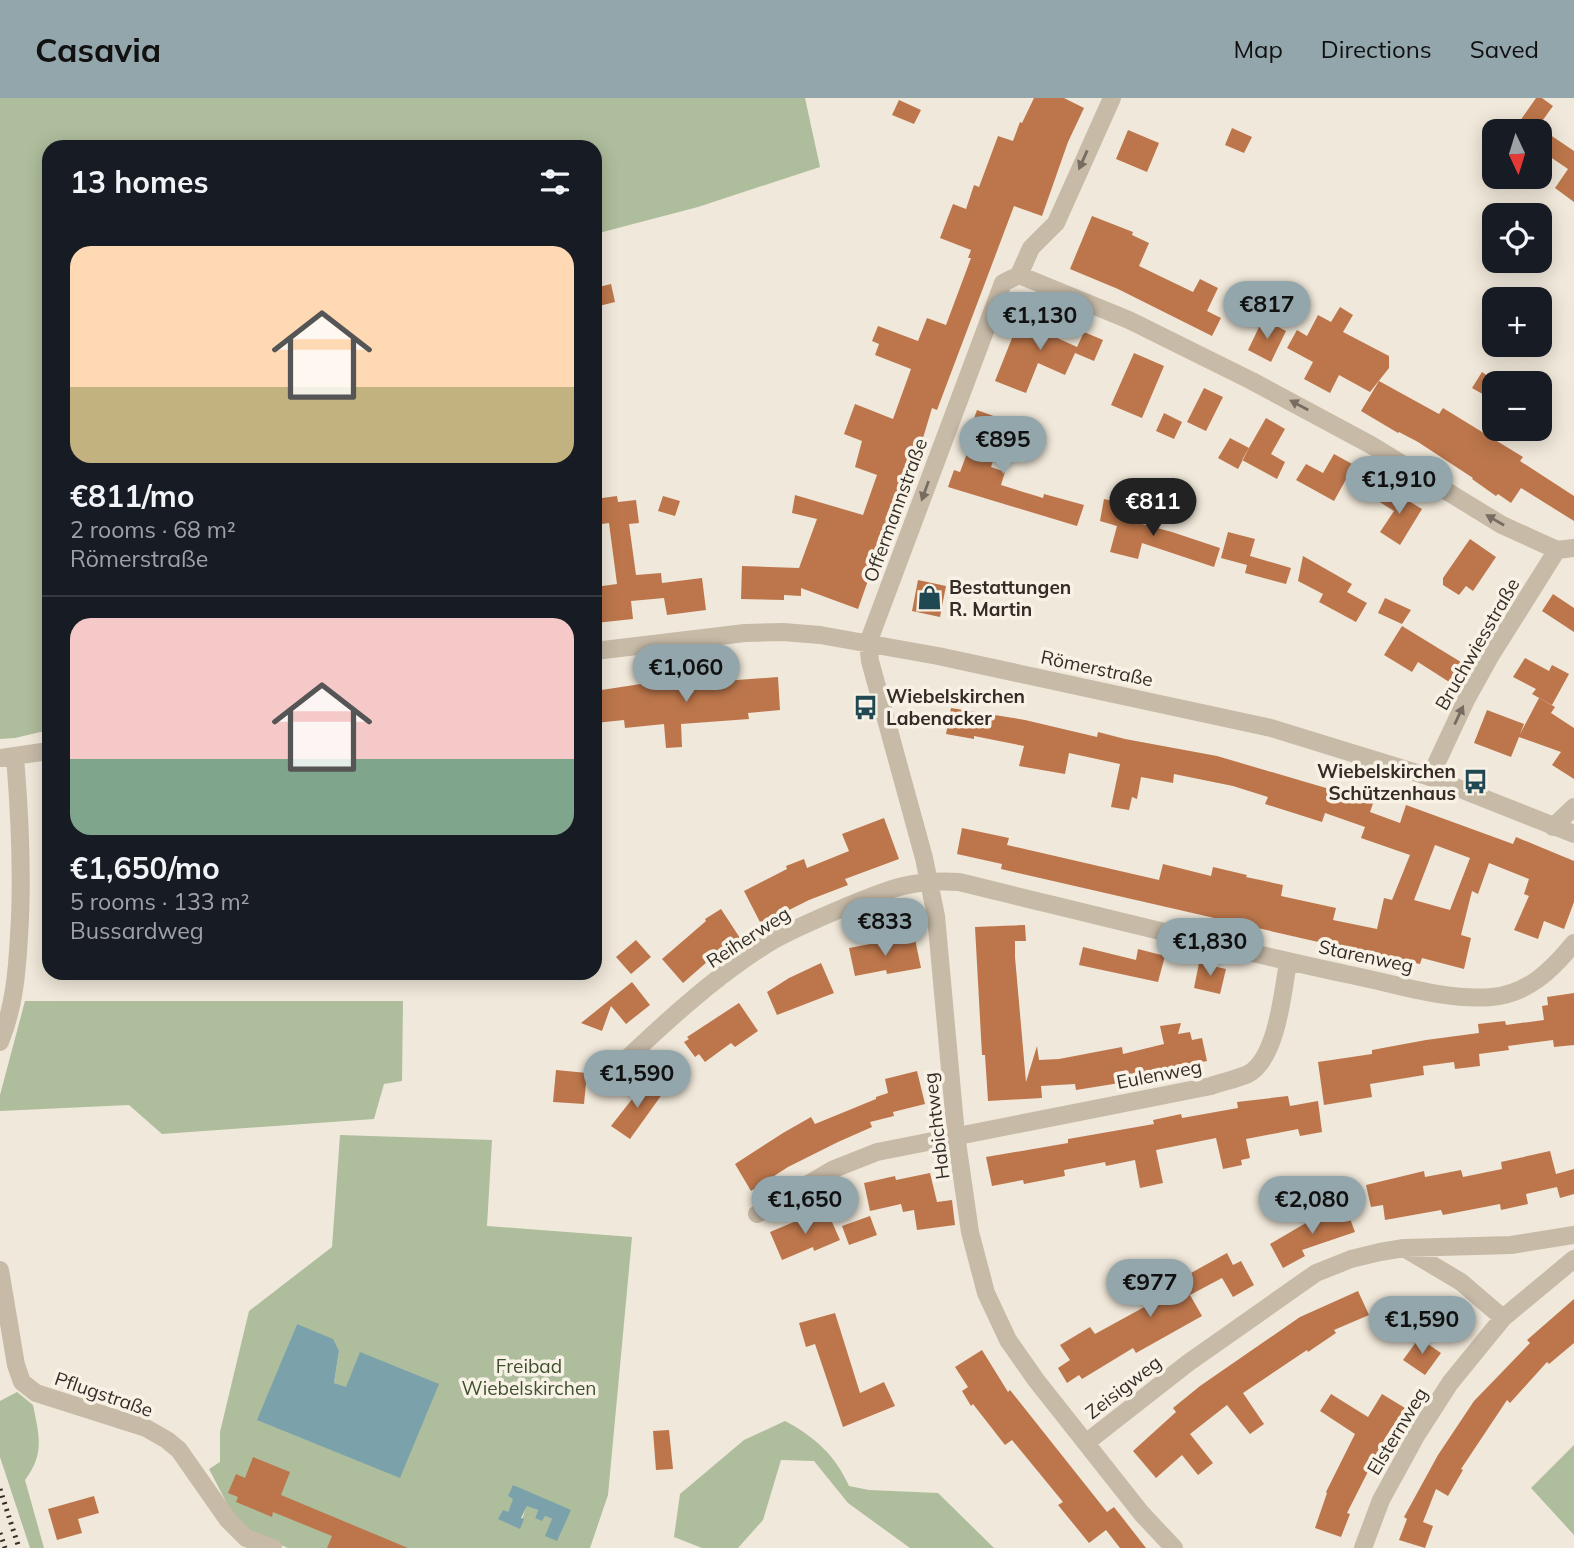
<!DOCTYPE html>
<meta charset="utf-8">
<style>
:root{--surface:#171b24;--page:#20242c;--text:#f1f3f6;--muted:#9ea1a6;--line:#363941;--accent:#93a6ac}
body{margin:0;font-family:Mulish,sans-serif;background:var(--page);color:var(--text);height:100vh;display:flex;flex-direction:column;font-size:26px;white-space:nowrap}
*{box-sizing:border-box;margin:0}
p{font-size:23px;color:var(--muted)}
.icon{flex:none;width:38px;height:38px;fill:none;stroke:currentColor;stroke-width:2;stroke-linecap:round;stroke-linejoin:round}
.map{position:relative;flex:1;overflow:hidden}
.drawer{position:absolute;left:42px;top:42px;width:560px;height:840px;display:flex;flex-direction:column;background:var(--surface);border-radius:21px;box-shadow:0 4px 18px #0003}
.drawer>*{flex:none}
.needle{width:46px;rotate:176deg}
.fabs{position:absolute;left:1482px;top:21px;display:grid;gap:14px}
.fabs a{display:grid;place-items:center;width:70px;height:70px;border-radius:14px;background:var(--surface);box-shadow:0 4px 18px #0003;font-size:35px}
.price{position:absolute;translate:-50% -60px;padding:0 16px;border-radius:24px;background:var(--accent);color:#111;font-size:23px;line-height:46px;filter:drop-shadow(0 2px 4px #0008)}
.price::after{content:'';position:absolute;left:50%;top:42px;width:21px;height:16px;margin-left:-10px;background:inherit;clip-path:polygon(0 0,100% 0,50% 100%)}
.price.active{background:#222;color:#fff}
ul{padding:0;list-style:none}
li{display:grid;align-content:center;gap:14px;height:371px;padding:0 28px}
li+li{border-top:2px solid var(--line)}
li span{display:grid;place-items:center;height:217px;border-radius:21px;color:#555}
li>.icon{margin-inline-start:auto}
span .icon{width:126px;height:126px;fill:#fffc;stroke-width:1}
li b{font-size:30px}
h2{display:flex;justify-content:space-between;align-items:center;height:84px;padding:0 28px;font-size:30px}
header{display:flex;align-items:center;gap:42px;box-sizing:border-box;height:98px;padding:0 35px;background:var(--accent);color:#111}
header strong{font-size:33px}
nav{display:flex;gap:38px;margin-inline-start:auto;font-size:24px}
.map>svg:first-child{display:block}
.green{fill:#aebd9c;fill-rule:evenodd}
.water{fill:#7ba2ab}
.building{fill:#bd764b;fill-rule:evenodd}
.lines{fill:none;stroke-linecap:round;stroke-linejoin:round}
.minor{stroke:#c7baa7;stroke-width:18}
.rail{stroke:#342d27;stroke-width:5;stroke-dasharray:2 5;stroke-linecap:butt}
.oneway{fill:#766c61}
.labels{text-anchor:middle;stroke-width:7;stroke-linejoin:round;paint-order:stroke}
.street-label{font-size:19px;fill:#342d27;stroke:#f8f2e6}
.poi-label{font-size:19px;font-weight:bold;fill:#342d27;stroke:#f8f2e6;text-anchor:start}
.park-label{font-size:19px;fill:#3f502d;stroke:#f8f2e6}
</style>
<header>
<strong>Casavia</strong>
<nav><a>Map</a><a>Directions</a><a>Saved</a></nav>
</header>
<div class="map">
<svg width="1574" height="1450" viewBox="0 0 1574 1450">
<rect width="100%" height="100%" fill="#f0e8da"/>
<path class="green" d="M0 0H805L820 69 698 109 595 136V49H49V632L15 640 0 641Z
M25 903H403L402 983 384 986 374 1021 162 1036 129 1007 0 1013V997Z
M340 1037 492 1042 487 1128 632 1139 608 1397 590 1450H288L250 1435 232 1415 209 1371 220 1364V1334L249 1213 332 1149ZM297 1226 339 1253 334 1285 346 1290 258 1322ZM514 1401 571 1412 552 1421 545 1418 535 1420 538 1412 527 1407 519 1430 508 1414Z
M17 1294 33 1307C39 1337 45 1356 25 1382L44 1450H30L0 1359V1303Z
M785 1323C815 1339 835 1357 849 1388L869 1392 938 1395 994 1450H910L848 1405 814 1363 781 1362 763 1422 738 1450H702L674 1439 680 1396 744 1342Z
M1574 1347V1437L1531 1390Z"/>
<path class="water" d="M297 1226 333 1241 339 1253 334 1285 346 1289 360 1254 439 1286 400 1380 257 1322Z
M513 1387 571 1412 557 1443 545 1438 552 1421 545 1418 542 1423 535 1420 538 1412 527 1408 521 1420 524 1421 520 1431 498 1421 503 1412 508 1414 513 1401 508 1398Z"/>
<path class="building" d="M1034 0H1064L1084 10 1068 44 1042 118 1014 108 937 312 932 310 920 350 889 430 893 432 884 456 878 454 858 511 801 490V498L784 497V502L741 501 742 468 799 470 817 421 792 415 795 397 863 417 877 377 855 369 862 343 844 336 855 306 893 321 911 271 875 257 879 246 872 243 878 228 918 243 927 220 946 227 971 160H968L971 152 940 140 953 106 966 111 974 87 979 89 998 38 1013 43 1020 24 1022 25Z
M1536 0H1542L1553 8 1535 33H1513Z
M899 2 921 12 914 26 892 17Z
M1232 30 1252 39 1244 55 1225 47Z
M1540 30 1574 53V104L1555 90 1568 71 1540 52Z
M1128 32 1159 45 1147 74 1116 61Z
M1092 118 1133 134 1132 137 1149 145 1139 168 1193 194 1200 181 1218 190 1207 213 1221 220 1212 238 1118 191 1070 171Z
M611 186 615 204 595 209V190Z
M1340 209 1353 217 1343 234 1389 258V270L1370 294 1339 277 1330 295 1304 281 1313 264 1287 250 1297 232 1307 238 1318 217 1331 224Z
M1024 210 1045 218 1040 232 1077 249 1084 234 1103 242 1094 263 1075 255 1065 277 1038 265 1026 295 995 283Z
M1263 221 1286 233 1271 264 1248 252Z
M1134 255 1164 268 1142 320 1111 307Z
M1482 274 1495 283 1486 298 1472 290Z
M1379 283 1439 316 1443 310 1523 359 1520 363 1574 398V423L1521 390 1511 405 1498 396 1496 398 1472 381 1473 380 1418 344 1399 334 1398 335 1361 313Z
M1204 290 1223 299 1206 333 1187 324Z
M977 312 1007 323 991 369 1005 374 1001 387 1043 400 1044 396 1084 407 1077 428 948 389 954 372 960 374 972 342 967 340Z
M1164 315 1182 324 1174 341 1156 333Z
M1266 320 1285 331 1271 356 1285 364 1277 381 1242 362Z
M1230 340 1249 350 1238 371 1218 360Z
M1334 356 1354 367 1334 403 1296 382 1306 366 1323 375Z
M1387 390 1422 411 1400 447 1380 434 1394 413 1378 403Z
M617 398 618 404 636 402 639 425 629 426 636 477 661 475 662 485 702 480 706 512 667 517 664 500 631 503 633 521 595 525V489L617 486 609 425 595 427V401Z
M663 398 680 403 675 418 658 413Z
M1104 401 1123 405 1119 420 1172 434 1220 450 1214 469 1142 445 1138 461 1110 454 1117 428 1100 423Z
M1228 434 1255 441 1250 458 1291 470 1286 486 1245 475 1247 467 1221 460Z
M1470 441 1496 459 1473 493 1466 488 1459 497 1443 487V480Z
M1303 458 1352 486 1347 494 1367 505 1356 524 1319 504 1323 496 1298 483Z
M918 482 946 488 940 519 912 513Z
M1553 496 1574 510V534L1542 513Z
M1385 500 1411 512 1402 526 1378 515Z
M1402 528 1469 569 1457 589 1418 564 1412 574 1384 557Z
M1525 560 1549 573 1552 567 1569 576 1552 607 1532 596 1536 591 1513 579Z
M778 579 780 612 748 615 749 621 681 626 682 649 666 650 664 626 625 630 624 622 595 625V593L667 582 668 587Z
M1539 600 1555 609 1551 615 1574 630V681L1552 667 1561 654 1519 639 1511 659 1474 645 1487 612 1524 626 1520 636Z
M951 610 1025 622 1097 639 1098 634 1125 641 1217 658 1343 695H1348L1350 688 1376 697 1370 714 1400 725 1406 707 1513 746 1516 739 1574 763V804L1564 831 1544 823 1538 841 1514 832 1529 798 1524 796 1529 781 1489 765 1478 796 1472 793 1461 837 1471 840 1464 871 1422 860 1420 866 1327 846 1001 771 1002 766 957 756 962 730 1009 740 1007 747 1159 782 1163 766 1211 778 1213 769 1247 777 1246 779 1283 787 1281 798 1336 810 1333 822 1377 831 1384 800 1392 802 1410 757 1361 740 1365 729 1325 715 1322 724 1265 706 1268 699 1233 688 1174 676 1173 685 1141 679 1137 701 1132 699 1129 712 1111 709 1120 666 1069 655 1065 676 1019 668 1024 648 974 638V641L946 636ZM1435 747 1470 760 1450 812 1414 802Z
M884 720 899 761 845 781 848 787 809 802 761 826 744 793 787 771 786 768 804 761 807 770 849 753 842 736Z
M721 811 740 840 716 856 683 885 662 861 706 823 705 821Z
M1025 827 1026 843H1015V859L1026 984 1037 948 1039 962 1059 961 1122 949 1123 956 1164 946 1160 928 1181 925 1178 936 1190 934 1192 942 1202 940 1207 963 1153 974 1154 977 1132 983 1076 992 1075 986 1041 988 1042 1000 988 1003 985 957H982L975 829Z
M915 841 921 870 887 876 886 872 855 878 849 850 881 844V848Z
M636 842 651 859 631 876 616 859Z
M1083 849 1136 862 1138 851 1165 858 1158 884 1079 867Z
M821 865 834 895 777 917 767 894 789 880Z
M1199 865 1226 871 1220 896 1194 890Z
M632 884 650 907 626 926 611 908 602 933 581 925Z
M1574 895V947L1554 949 1553 942 1508 948 1509 952 1479 956 1480 968 1455 971 1454 964 1423 968 1424 977 1370 986 1372 999 1324 1007 1318 964 1372 956V952L1426 942 1479 935 1478 926 1505 923 1506 927 1544 922 1542 908 1548 907 1547 899Z
M739 905 758 933 735 949 731 945 705 964 699 956 695 959 684 944 689 941 687 939Z
M556 972 587 975 584 1006 553 1004Z
M917 973 925 1006 893 1014 894 1018 870 1024 872 1029 838 1044 788 1069 751 1093 735 1066 783 1035 811 1019 815 1026 876 1001V999L888 995 885 981Z
M647 982 663 995 630 1041 611 1028Z
M1288 998 1290 1008 1318 1003 1322 1034 1300 1038 1298 1031 1246 1041 1250 1060 1241 1062 1242 1067 1223 1071 1216 1040 1156 1052 1163 1085 1140 1090 1135 1062 1106 1068 1105 1064 1064 1072 1065 1078 1024 1086 1023 1082 992 1088 986 1059 1068 1045V1041L1154 1026 1153 1022 1181 1016 1182 1020 1238 1010 1237 1004Z
M1550 1053 1556 1076 1574 1071V1096L1560 1100 1557 1089 1526 1096 1528 1106 1501 1112 1500 1106 1443 1117 1441 1112 1385 1122 1383 1107 1371 1109 1366 1087 1424 1073 1425 1079 1461 1072 1463 1079 1502 1071 1501 1064Z
M930 1075 937 1104 952 1102 955 1127 917 1132 914 1112 903 1114 901 1106 870 1113 864 1085 895 1078 896 1082Z
M1346 1110 1355 1134 1302 1152 1305 1158 1283 1170 1270 1146 1311 1122Z
M828 1115 840 1142 814 1153 813 1149 782 1162 770 1134 801 1121 803 1126Z
M870 1118 877 1137 849 1147 842 1128Z
M1227 1155 1233 1167 1241 1163 1254 1187 1233 1199 1222 1180 1190 1197 1202 1218 1136 1255 1133 1250 1082 1281 1079 1277 1067 1285 1058 1270 1070 1262 1060 1247 1090 1229 1095 1236 1148 1207 1144 1201Z
M1358 1193 1369 1217 1334 1232 1336 1235 1308 1254 1307 1252 1243 1295 1264 1326 1250 1336 1227 1307 1190 1336 1213 1365 1198 1377 1182 1357 1156 1380 1133 1353 1176 1314 1173 1310 1200 1288 1300 1219Z
M1574 1201V1245L1549 1266 1547 1264 1510 1305 1507 1302 1461 1371 1463 1372 1448 1398 1436 1391 1423 1424 1433 1428 1425 1450 1399 1442 1407 1421 1404 1419 1438 1357 1474 1303 1530 1245 1527 1242Z
M835 1215 860 1295 884 1284 895 1308 843 1329 815 1246 806 1249 799 1225Z
M1419 1240 1441 1255 1425 1277 1403 1262Z
M982 1252 1008 1294 1010 1292 1107 1414 1114 1409 1146 1450H1120L1106 1432 1089 1445 1058 1407 1063 1404 1012 1342 1005 1347 973 1306 971 1308 962 1293 968 1289 955 1269Z
M1331 1296 1368 1319 1382 1296 1405 1310 1385 1340 1347 1415 1350 1416 1341 1439 1315 1430 1327 1395 1326 1394 1355 1336 1320 1313Z
M669 1332 673 1371 656 1372 653 1333Z
M253 1359 290 1374 281 1397 408 1450H327L332 1438 273 1414 272 1419 236 1404 238 1399 228 1395 236 1376 245 1380Z
M94 1398 99 1415 78 1421 82 1435 57 1442 48 1411Z"/>
<g class="lines">
<path class="minor" d="M1112 0 1056 125 1031 150 1019 177 1003 185 868 545 870 563 924 760 936 818 956 1037 970 1134 986 1195 1008 1242 1036 1282 1142 1416 1174 1450
M1019 177 1129 222 1252 283 1371 347 1502 427 1557 452 1574 450
M595 553 745 535 783 534 820 537 938 558 1271 630 1430 679 1574 736
M0 660 49 653
M1430 679 1466 602 1491 557 1557 452
M1553 729 1574 709
M0 944C14 909 17 875 19 838 23 778 20 719 15 659
M615 972C661 928 717 876 772 843 797 829 824 818 850 807 891 790 914 781 959 784 1087 815 1216 848 1346 876 1393 885 1444 903 1492 899 1528 896 1553 871 1574 845
M757 1116 834 1071 877 1054 1211 988C1222 984 1237 981 1248 976 1277 961 1283 893 1288 864
M1404 1150 1461 1184 1503 1220
M0 1172 16 1267 22 1284 36 1295 146 1330 167 1342 179 1352 228 1422 246 1440 273 1450
M1087 1344 1188 1265 1316 1175 1351 1161 1380 1154 1404 1150 1511 1147 1574 1137
M1363 1450 1381 1402 1416 1338 1450 1285 1503 1220 1574 1161"/>
<path class="rail" d="M0 1391 19 1450
M0 1435 5 1450"/>
</g>
<defs><path id="oneway-solid" d="M-6-.8H1V-3.2L6.5 0L1 3.2V.8H-6Z" transform="scale(1.75)"/></defs>
<g class="oneway">
<use href="#oneway-solid" transform="translate(1083 62) rotate(114)"/>
<use href="#oneway-solid" transform="translate(1299 307) rotate(-152)"/>
<use href="#oneway-solid" transform="translate(925 393) rotate(110)"/>
<use href="#oneway-solid" transform="translate(1495 422) rotate(-150)"/>
<use href="#oneway-solid" transform="translate(1459 617) rotate(-65)"/>
</g>
<defs>
<symbol id="shop-bare" viewBox="-9 -9 18 18"><path d="M-5-2.5h2.3a2.7 3.5 0 0 1 5.4 0H5L5.5 6h-11ZM-1.5-2.5h3a1.5 2.3 0 0 0-3 0Z" fill="#204852" stroke="#f8f2e6" stroke-width="2.5" paint-order="stroke"/></symbol>
<symbol id="bus-bare" viewBox="-9 -9 18 18"><path d="M-5-6H5V4H4V6H2V4H-2V6H-4V4H-5ZM-3.5-4V0h7V-4ZM-3.5 1.2v1.5H-2V1.2ZM2 1.2v1.5H3.5V1.2Z" fill="#204852" stroke="#f8f2e6" stroke-width="2.5" paint-order="stroke"/></symbol>
</defs>
<g fill-rule="evenodd">
<use href="#shop-bare" x="912" y="482" width="35" height="35"/>
<use href="#bus-bare" x="848" y="592" width="35" height="35"/>
<use href="#bus-bare" x="1458" y="666" width="35" height="35"/>
</g>
<g class="labels">
<g class="street-label">
<text transform="translate(895 412) rotate(-70)" y="7">Offermannstraße</text>
<text transform="translate(1477 546) rotate(-60)" y="7">Bruchwiesstraße</text>
<text transform="translate(1097 570) rotate(12)" y="7">Römerstraße</text>
<text transform="translate(748 839) rotate(-33)" y="7">Reiherweg</text>
<text transform="translate(1366 858) rotate(12)" y="7">Starenweg</text>
<text transform="translate(1159 976) rotate(-11)" y="7">Eulenweg</text>
<text transform="translate(936 1028) rotate(-97)" y="7">Habichtweg</text>
<text transform="translate(1123 1289) rotate(-38)" y="7">Zeisigweg</text>
<text transform="translate(104 1296) rotate(19)" y="7">Pflugstraße</text>
<text transform="translate(1397 1333) rotate(-59)" y="7">Elsternweg</text>
</g>
<g class="poi-label">
<text x="949" y="496">Bestattungen<tspan x="949" dy="22">R. Martin</tspan></text>
<text x="886" y="605">Wiebelskirchen<tspan x="886" dy="22">Labenacker</tspan></text>
<text x="1456" y="680" text-anchor="end">Wiebelskirchen<tspan x="1456" dy="22">Schützenhaus</tspan></text>
</g>
<g class="park-label">
<text x="529" y="1275">Freibad<tspan x="529" dy="22">Wiebelskirchen</tspan></text>
</g>
</g>
</svg>
<div class="fabs">
<a><svg class="needle" viewBox="-14 -14 28 28"><path d="M0-13l5 13h-10z" fill="#e53935"/><path d="M0 13l5-13h-10z" fill="#9ea1a6"/></svg></a>
<a><svg class="icon" aria-label="locate" viewBox="0 0 24 24"><circle cx="12" cy="12" r="6"/><path d="M12 2v4M12 18v4M2 12h4M18 12h4"/></svg></a>
<a>+</a>
<a>−</a>
</div>
<b class="price" style="left:1267px;top:243px">€817</b>
<b class="price" style="left:1040px;top:254px">€1,130</b>
<b class="price" style="left:1003px;top:378px">€895</b>
<b class="price" style="left:1399px;top:418px">€1,910</b>
<b class="price active" style="left:1153px;top:440px">€811</b>
<b class="price" style="left:686px;top:606px">€1,060</b>
<b class="price" style="left:885px;top:860px">€833</b>
<b class="price" style="left:1210px;top:880px">€1,830</b>
<b class="price" style="left:637px;top:1012px">€1,590</b>
<b class="price" style="left:805px;top:1138px">€1,650</b>
<b class="price" style="left:1312px;top:1138px">€2,080</b>
<b class="price" style="left:1150px;top:1221px">€977</b>
<b class="price" style="left:1422px;top:1258px">€1,590</b>
<section class="drawer">
<h2>13 homes<svg class="icon" aria-label="filters" viewBox="0 0 24 24"><path d="M4 7h16M4 17h16"/><circle cx="9" cy="7" r="2"/><circle cx="15" cy="17" r="2"/></svg></h2>
<ul>
<li><span style="background:linear-gradient(#ffd9b3 65%,#c2b280 0)"><svg class="icon" aria-label="home" viewBox="0 0 24 24"><path d="M3 11l9-7 9 7M6 9v11h12V9"/></svg></span><div><b>€811/mo</b><p>2 rooms · 68 m²</p><p>Römerstraße</p></div></li>
<li><span style="background:linear-gradient(#f6c9c9 65%,#7fa58c 0)"><svg class="icon" aria-label="home" viewBox="0 0 24 24"><path d="M3 11l9-7 9 7M6 9v11h12V9"/></svg></span><div><b>€1,650/mo</b><p>5 rooms · 133 m²</p><p>Bussardweg</p></div></li>
</ul>
</section>
</div>
